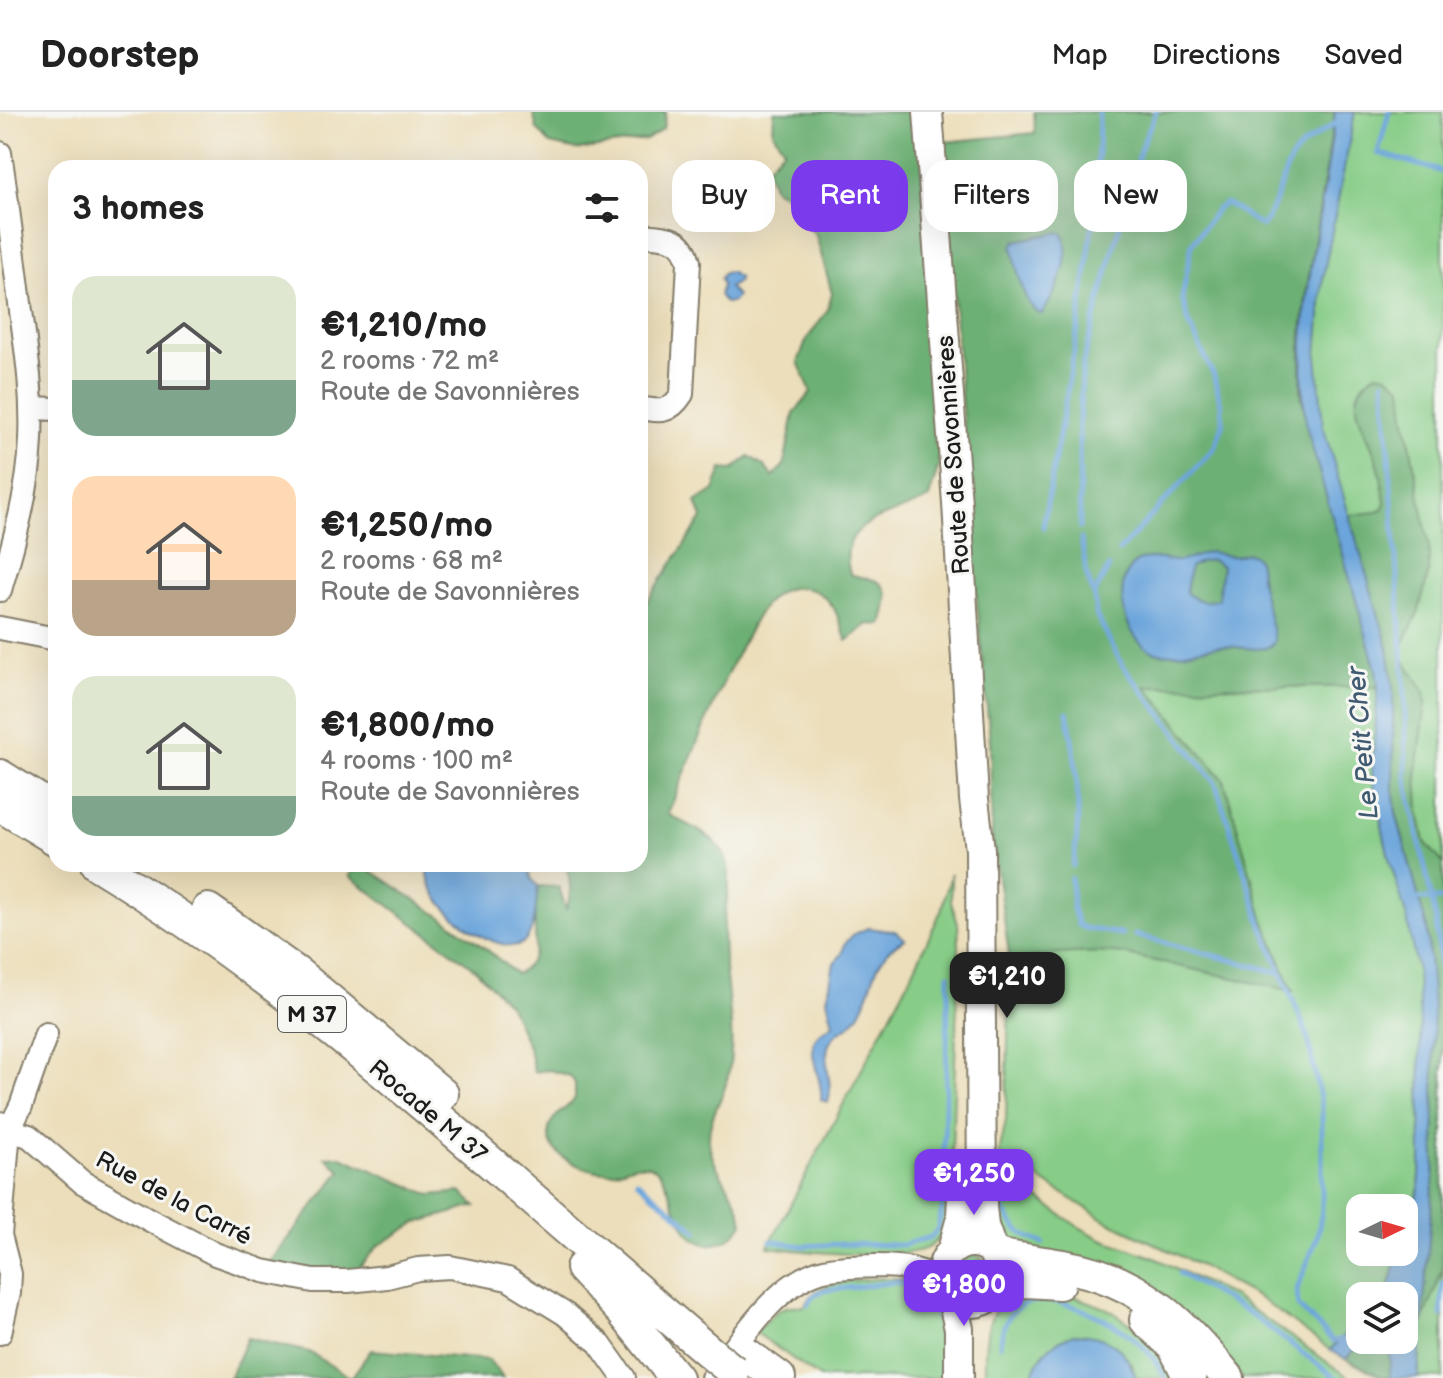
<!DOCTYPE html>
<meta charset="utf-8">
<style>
:root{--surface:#fff;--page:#f6f6f6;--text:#222;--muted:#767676;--line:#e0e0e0;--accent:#7c3aed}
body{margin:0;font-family:"Balsamiq Sans",sans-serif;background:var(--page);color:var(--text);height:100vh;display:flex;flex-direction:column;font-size:30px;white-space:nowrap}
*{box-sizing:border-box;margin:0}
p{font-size:26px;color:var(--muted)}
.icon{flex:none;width:44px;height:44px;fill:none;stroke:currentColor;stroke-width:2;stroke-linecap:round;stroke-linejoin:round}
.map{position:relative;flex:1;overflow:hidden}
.drawer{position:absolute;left:48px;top:48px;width:600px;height:712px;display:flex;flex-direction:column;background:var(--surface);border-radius:24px;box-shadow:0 8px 32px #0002}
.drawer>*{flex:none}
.top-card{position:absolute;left:672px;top:48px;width:650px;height:72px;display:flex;gap:16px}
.needle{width:52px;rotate:85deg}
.controls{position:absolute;left:1346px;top:1082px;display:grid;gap:16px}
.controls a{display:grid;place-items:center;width:72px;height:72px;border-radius:16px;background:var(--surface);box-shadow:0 8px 32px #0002;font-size:40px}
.price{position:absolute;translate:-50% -68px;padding:0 18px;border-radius:16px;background:var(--accent);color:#fff;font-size:26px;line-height:52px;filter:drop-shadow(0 2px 4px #0008)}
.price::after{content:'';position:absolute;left:50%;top:48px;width:24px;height:18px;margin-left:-12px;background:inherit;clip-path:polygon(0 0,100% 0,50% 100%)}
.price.current{background:#222;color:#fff}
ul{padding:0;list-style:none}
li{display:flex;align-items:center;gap:24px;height:200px;padding:0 24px}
li span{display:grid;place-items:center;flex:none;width:224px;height:160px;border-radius:24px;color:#555}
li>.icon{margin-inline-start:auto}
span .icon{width:96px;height:96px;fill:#fffc;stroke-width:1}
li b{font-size:34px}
h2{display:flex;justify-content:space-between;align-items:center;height:96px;padding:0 24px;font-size:34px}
.chip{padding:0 28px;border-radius:24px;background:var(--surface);box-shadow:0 8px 32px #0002;font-size:28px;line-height:72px}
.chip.current{background:var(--accent);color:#fff}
header{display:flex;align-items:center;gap:48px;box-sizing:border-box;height:112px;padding:0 40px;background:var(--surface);border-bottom:2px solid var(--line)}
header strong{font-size:38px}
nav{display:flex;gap:44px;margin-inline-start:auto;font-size:28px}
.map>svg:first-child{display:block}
.green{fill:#87cc87;stroke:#527452;stroke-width:2}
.forest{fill:#6db074;stroke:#446648;stroke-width:2}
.water{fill:#6ca5db;stroke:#44607c;stroke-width:2;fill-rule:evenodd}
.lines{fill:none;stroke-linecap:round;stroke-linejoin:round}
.stream{stroke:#6ca5db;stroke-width:5}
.minor-casing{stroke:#847d6b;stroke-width:26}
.major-casing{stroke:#847d6b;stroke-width:32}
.highway-casing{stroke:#847d6b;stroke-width:36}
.minor{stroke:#fff;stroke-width:22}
.major{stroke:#fff;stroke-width:28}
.highway{stroke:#fff;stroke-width:32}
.highway-bridge-casing{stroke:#847d6b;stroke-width:36;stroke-linecap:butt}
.highway-bridge{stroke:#fff;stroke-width:32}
.labels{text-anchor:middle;stroke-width:6;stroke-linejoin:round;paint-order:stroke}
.shield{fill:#f6f6f2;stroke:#5d5d5c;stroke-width:2}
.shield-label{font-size:22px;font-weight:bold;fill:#1c1c1c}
.street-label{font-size:24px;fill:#1c1c1c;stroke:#f6f6f2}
.water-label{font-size:26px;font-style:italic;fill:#405a72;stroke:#f6f6f2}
</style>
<header>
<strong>Doorstep</strong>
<nav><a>Map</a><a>Directions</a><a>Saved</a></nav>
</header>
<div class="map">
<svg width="1443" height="1266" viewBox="0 0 1443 1266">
<rect width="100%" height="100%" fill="#f6f6f2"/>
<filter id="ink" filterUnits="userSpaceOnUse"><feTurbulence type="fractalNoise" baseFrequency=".0125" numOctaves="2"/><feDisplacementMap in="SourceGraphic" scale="16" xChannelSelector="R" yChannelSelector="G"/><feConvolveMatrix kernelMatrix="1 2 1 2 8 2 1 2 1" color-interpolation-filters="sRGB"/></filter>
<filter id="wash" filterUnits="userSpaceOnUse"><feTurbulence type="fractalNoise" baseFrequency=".006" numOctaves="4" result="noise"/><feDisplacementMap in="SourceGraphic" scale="32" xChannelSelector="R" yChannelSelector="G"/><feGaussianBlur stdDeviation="1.8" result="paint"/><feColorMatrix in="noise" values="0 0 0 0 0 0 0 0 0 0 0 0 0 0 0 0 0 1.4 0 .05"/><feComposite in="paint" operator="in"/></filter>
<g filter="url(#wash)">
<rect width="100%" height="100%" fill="#ecdeba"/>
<path class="green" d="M1160 0H1443V963L1420 969 1421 1046 1419 1076 1404 1125V1096H1360V1140H1399L1390 1173 1379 1184H1360V1205L1330 1238 1261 1187 1197 1152 1109 1110 999 1042 1006 1008 1010 849 1043 843 983 554 981 527Z
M951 761V790L958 812 959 834 950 1098C946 1113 943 1126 929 1135 904 1150 800 1139 768 1135L912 862 941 799Z
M999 1067 1026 1078 1077 1114 1099 1126 1155 1146 1234 1185 1350 1266H1242L1200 1215 1005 1129 998 1120 989 1072Z
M954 1160a17 17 0 1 1 34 0a17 17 0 1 1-34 0Z
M1443 1157V1266L1418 1265 1422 1212Z
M887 1166C913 1166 932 1176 945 1199L948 1266H820L755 1220C772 1205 780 1189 804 1195 816 1165 859 1169 887 1166Z
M1068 1182 1108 1197 1151 1225 1179 1266H1136L1131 1250 1074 1222C1051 1231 1038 1242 1032 1266H985C985 1240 982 1198 1011 1185 1021 1179 1054 1183 1068 1182Z"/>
<path class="forest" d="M533 0H666L663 17 646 28 578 38 550 32 537 17Z
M774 0H919L939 353 929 386C895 406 834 405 850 462 858 465 863 465 870 467 895 472 887 495 882 513L868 512 847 529C842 518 839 504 833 495 820 475 793 469 774 484 759 496 750 517 741 534 713 589 691 646 668 702 689 715 714 721 725 745 734 765 725 791 724 812 720 863 739 913 728 964 724 987 708 1004 709 1028 711 1061 740 1079 743 1112 737 1121 730 1128 719 1131 673 1143 678 1067 652 1055 636 1048 625 1059 610 1060 587 1061 540 1043 550 1013 554 1002 569 996 575 986V971L570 964 549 958 534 960 529 937 510 894 475 857 349 764 355 755 370 758 449 810 489 839 516 862C543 849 533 823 535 799 535 791 537 782 538 774L559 775 566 797C571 785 572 766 565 754L543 752H640V500L702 406 696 390 714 378 722 357 733 358 749 344 764 354 773 365 784 353 794 301 811 280 798 250 807 227 827 199 832 181 817 127 815 121 799 110 793 87 774 77 766 56 784 37 773 20Z
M1034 0H1335L1307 176 1301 230V283L1376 558 1378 575 1146 574 1224 668 1263 806 1293 879 1123 842C1085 838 1048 842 1010 849L992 725 990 629 974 458 949 123 945 30 1035 21Z
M1377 261 1387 263 1402 275 1405 304 1429 434V459L1418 502 1402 534 1401 543 1425 580 1426 592 1417 658 1419 700 1425 730 1443 751V1157L1422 1212 1435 1050 1433 896 1427 817 1396 701 1393 675V576L1388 536 1349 403 1377 400 1383 396 1385 390C1383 375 1381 360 1376 346 1367 316 1337 283 1377 261Z
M339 1044 431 1083 461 1080 476 1094 416 1111 378 1134 348 1169 263 1159 341 1059 326 1045Z
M247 1226 309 1240 351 1266H229Z
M1362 1228H1390V1266L1378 1263 1346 1247Z
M371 1238 489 1248 503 1266H351Z"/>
<path class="water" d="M1335 0H1355L1323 166 1317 242 1323 314 1388 536 1393 576V675L1396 701 1427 817 1433 896 1435 1050 1418 1266H1390V1228H1404V1184H1379L1390 1173 1399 1140H1404V1125L1419 1077 1421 1047 1420 912 1417 859 1407 806 1389 746 1374 678 1372 659 1378 575 1376 558 1307 317C1290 210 1324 106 1335 0Z
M1059 120 1064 123C1073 147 1055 182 1042 202 1022 197 1017 153 1012 134L1015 129Z
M730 160 739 166 738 170 729 176 737 184 733 190 725 191 719 183 722 173 720 166 724 161Z
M1211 440C1219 442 1228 445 1236 444 1242 443 1247 439 1253 443 1261 448 1259 462 1261 471 1262 480 1276 526 1274 530 1271 536 1264 537 1258 537 1246 537 1234 534 1221 534 1201 535 1174 546 1155 540 1125 531 1110 472 1135 451 1145 442 1164 448 1176 449 1189 450 1199 441 1211 440ZM1211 448 1222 454 1218 487C1207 491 1195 489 1186 480L1190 455 1200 450Z
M429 752H529L531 766 538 774C536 789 536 815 526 828 506 852 417 791 429 752Z
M868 816 895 819 905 827C866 847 876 884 854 909 844 920 833 919 828 935 823 954 834 971 828 990L821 988C824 967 805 943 817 924 821 918 828 916 833 912L827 887 834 851 842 842 845 831 854 822Z
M1360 1205V1228H1362L1346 1247 1330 1238Z
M1074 1222C1106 1222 1126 1235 1136 1266H1032C1038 1242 1051 1231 1074 1222Z"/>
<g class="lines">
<path class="stream" d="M1389 0 1378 41 1443 60
M1384 269 1405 581 1406 666 1436 807 1443 890
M1043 415C1066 276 1098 141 1099 0
M1080 416 1079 311 1083 250 1141 35 1156 0
M1081 427 1087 464 1093 481
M1119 439 1214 336 1219 324 1223 311 1221 293 1214 264 1190 214 1182 186 1192 132 1217 97 1226 91 1262 114C1272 106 1282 63 1291 48 1301 31 1320 22 1336 11
M1109 455 1094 482 1096 503 1123 554 1215 670 1262 814 1307 922 1322 996V1098L1317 1126 1297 1177 1298 1194 1333 1229 1342 1228
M1067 600C1078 651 1082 703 1073 754
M1071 766 1073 797 1078 813 1084 816 1122 822
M1412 787H1443
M1135 823 1281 861
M637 1069 697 1119
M1002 1093C1012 1115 1020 1123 1043 1131
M771 1129 803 1134 841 1132 903 1133 931 1125 938 1116 942 1097 949 862
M1179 1161 1249 1201 1336 1266
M808 1192 812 1185 822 1179 896 1170C947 1181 941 1225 942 1266
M1441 1203 1443 1172
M1000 1233C1002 1220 1004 1208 1014 1199 1042 1170 1115 1209 1139 1231 1150 1241 1159 1252 1165 1266"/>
</g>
</g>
<g filter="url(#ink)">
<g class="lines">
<defs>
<path id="minor" d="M0 41C8 93 14 146 21 199 27 243 33 284 31 328 29 379 14 430 0 478
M640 123C663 125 683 123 689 150L682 282C670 301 660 300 640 296
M32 296 56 297
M0 516 56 527
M0 1011 9 1018 29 1024 82 1070 148 1107 215 1142 263 1159 313 1169H348L387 1165 418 1157 450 1155 508 1167 565 1202 599 1231 624 1266
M0 1221 9 1181 10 1162 0 1123 9 1018 21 994 46 922
M712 1266C741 1229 773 1174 820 1159 838 1154 857 1155 876 1154 902 1154 924 1156 945 1174"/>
<path id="major" d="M928 0 957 391 974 687 980 738 982 1095 984 1114 993 1139
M942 1161a30 30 0 1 1 60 0a30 30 0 1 1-60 0Z
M952 1138 961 1106 963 1055
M951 1182 959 1217V1266"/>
<path id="highway" d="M0 664 56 699
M0 693 56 727
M97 752C322 889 513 1074 713 1243
M208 798 299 863 442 982
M996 1143C1024 1149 1054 1151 1082 1158 1146 1173 1188 1217 1228 1266
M582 1156 622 1199 676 1266
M999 1173 1026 1169 1059 1171
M1146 1208 1174 1234 1190 1266
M746 1242 779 1266"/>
</defs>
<use href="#minor" class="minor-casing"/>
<use href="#major" class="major-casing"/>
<use href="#highway" class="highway-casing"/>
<use href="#minor" class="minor"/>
<use href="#major" class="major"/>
<use href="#highway" class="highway"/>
<defs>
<path id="highway-bridge" d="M713 1243 733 1259"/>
</defs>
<use href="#highway-bridge" class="highway-bridge-casing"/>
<use href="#highway-bridge" class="highway-bridge"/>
</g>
</g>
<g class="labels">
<rect class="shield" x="278" y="884" width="68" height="36" rx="6"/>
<g class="shield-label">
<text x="312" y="910">M 37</text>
</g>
<g class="street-label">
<text transform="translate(953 343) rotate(-94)" y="8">Route de Savonnières</text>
<text transform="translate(428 999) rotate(40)" y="8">Rocade M 37</text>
<text transform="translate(174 1086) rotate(28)" y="8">Rue de la Carré</text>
</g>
<g class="water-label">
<text transform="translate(1362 631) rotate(-95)" y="9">Le Petit Cher</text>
</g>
</g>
</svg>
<div class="controls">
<a><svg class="needle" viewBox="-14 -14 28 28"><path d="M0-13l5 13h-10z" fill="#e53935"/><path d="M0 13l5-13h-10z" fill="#767676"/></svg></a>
<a><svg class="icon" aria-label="layers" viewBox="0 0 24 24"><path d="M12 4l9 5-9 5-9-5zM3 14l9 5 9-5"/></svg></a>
</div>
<b class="price current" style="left:1007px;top:908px">€1,210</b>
<b class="price" style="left:974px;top:1105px">€1,250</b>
<b class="price" style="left:964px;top:1216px">€1,800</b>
<div class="top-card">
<a class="chip">Buy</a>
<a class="chip current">Rent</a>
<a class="chip">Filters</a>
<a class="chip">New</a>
</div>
<section class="drawer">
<h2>3 homes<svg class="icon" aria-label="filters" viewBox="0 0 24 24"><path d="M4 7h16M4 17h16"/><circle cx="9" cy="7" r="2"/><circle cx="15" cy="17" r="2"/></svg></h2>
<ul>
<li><span style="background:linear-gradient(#dfe7d0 65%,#7fa58c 0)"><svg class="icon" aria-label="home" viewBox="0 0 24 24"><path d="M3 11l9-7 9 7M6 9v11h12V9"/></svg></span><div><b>€1,210/mo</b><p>2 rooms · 72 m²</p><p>Route de Savonnières</p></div></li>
<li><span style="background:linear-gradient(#ffd9b3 65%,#b9a48a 0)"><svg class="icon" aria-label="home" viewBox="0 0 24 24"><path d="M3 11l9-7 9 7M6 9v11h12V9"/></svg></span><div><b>€1,250/mo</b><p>2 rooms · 68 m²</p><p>Route de Savonnières</p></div></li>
<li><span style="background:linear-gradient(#dfe7d0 75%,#7fa58c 0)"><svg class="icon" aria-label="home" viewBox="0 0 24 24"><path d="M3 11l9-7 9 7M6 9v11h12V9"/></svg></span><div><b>€1,800/mo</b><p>4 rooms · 100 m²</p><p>Route de Savonnières</p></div></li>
</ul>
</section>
</div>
